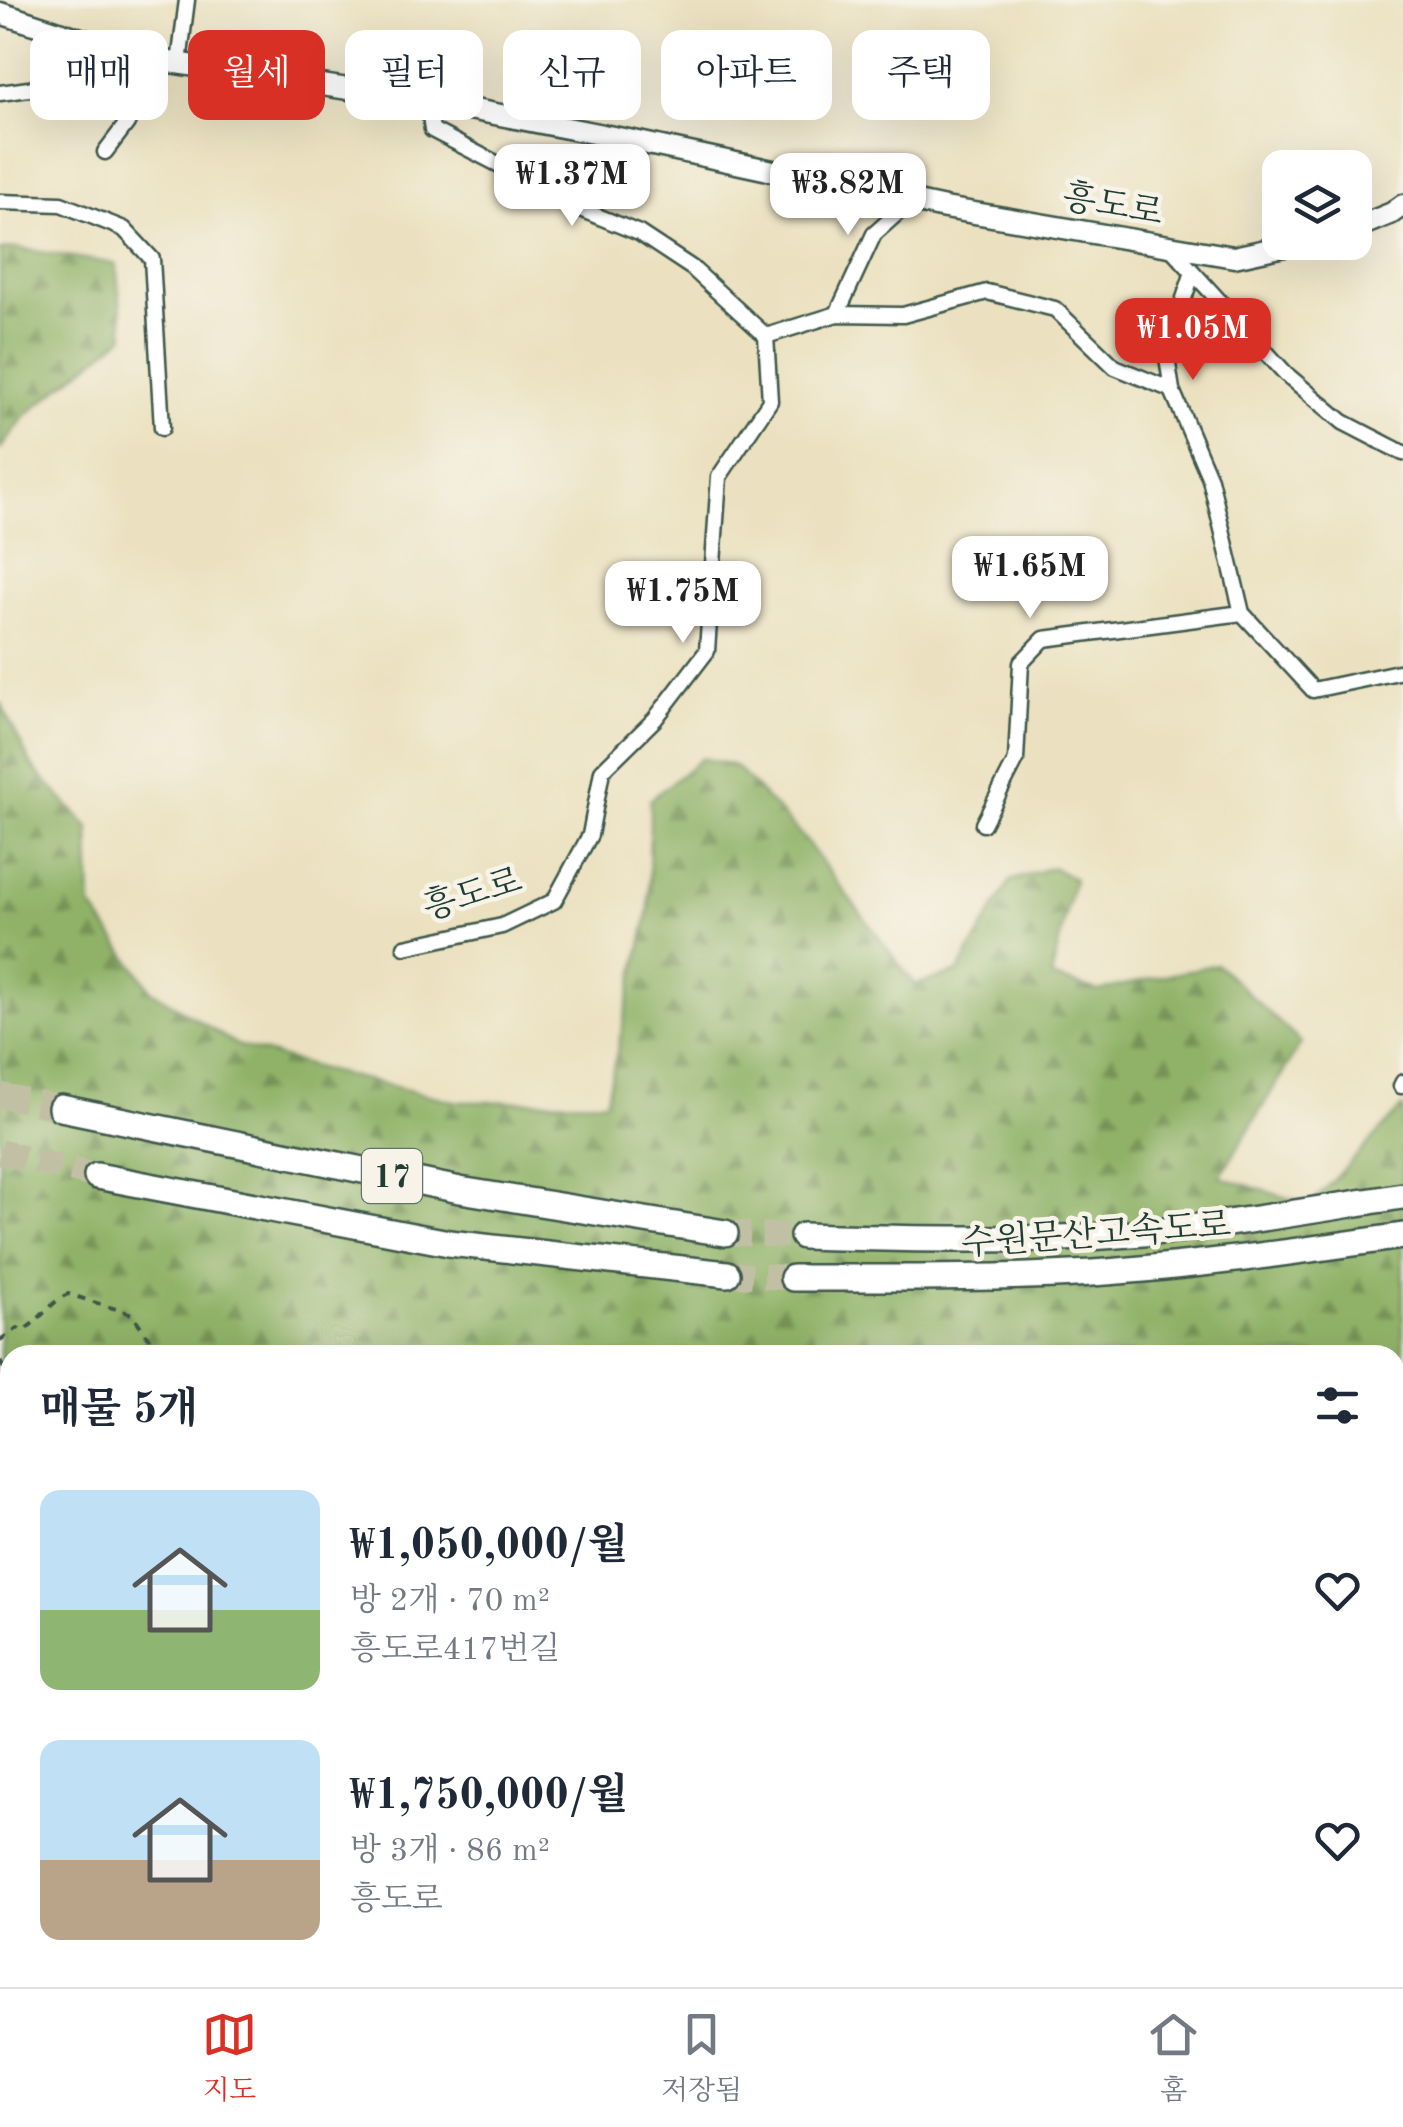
<!DOCTYPE html>
<html lang="ko">
<meta charset="utf-8">
<style>
:root{--surface:#fff;--page:#f2f2f3;--text:#1f2937;--muted:#747a83;--line:#e0e1e3;--accent:#d93025}
body{margin:0;font-family:"Old Standard TT","Noto Serif KR",serif;background:var(--page);color:var(--text);height:100vh;display:flex;flex-direction:column;font-size:38px;white-space:nowrap}
*{box-sizing:border-box;margin:0}
p{font-size:32px;color:var(--muted)}
.icon{flex:none;width:55px;height:55px;fill:none;stroke:currentColor;stroke-width:2;stroke-linecap:round;stroke-linejoin:round}
.map{position:relative;flex:1;overflow:hidden}
.drawer{position:absolute;left:0px;top:1345px;width:1405px;height:642px;display:flex;flex-direction:column;background:var(--surface);border-radius:30px 30px 0 0;box-shadow:0 10px 40px #0002}
.drawer>*{flex:none}
.guide{position:absolute;left:30px;top:30px;width:1345px;height:90px;display:flex;gap:20px}
.fabs{position:absolute;left:1262px;top:150px;display:grid;gap:20px}
.fabs a{display:grid;place-items:center;width:110px;height:110px;border-radius:20px;background:var(--surface);box-shadow:0 10px 40px #0002;font-size:50px}
.price{position:absolute;translate:-50% -85px;padding:0 22px;border-radius:20px;background:#fff;color:#222;font-size:32px;line-height:65px;filter:drop-shadow(0 2px 5px #0008)}
.price::after{content:'';position:absolute;left:50%;top:60px;width:30px;height:22px;margin-left:-15px;background:inherit;clip-path:polygon(0 0,100% 0,50% 100%)}
.price.current{background:var(--accent);color:#fff}
ul{padding:0;list-style:none}
li{display:flex;align-items:center;gap:30px;height:250px;padding:0 40px}
li span{display:grid;place-items:center;flex:none;width:280px;height:200px;border-radius:20px;color:#555}
li>.icon{margin-inline-start:auto}
span .icon{width:120px;height:120px;fill:#fffc;stroke-width:1}
li b{font-size:42px}
h2{display:flex;justify-content:space-between;align-items:center;height:120px;padding:0 40px;font-size:42px}
.tag{padding:0 35px;border-radius:20px;background:var(--surface);box-shadow:0 10px 40px #0002;font-size:35px;line-height:90px}
.tag.current{background:var(--accent);color:#fff}
.menu{display:flex;justify-content:space-around;align-items:center;height:140px;border-top:2px solid var(--line);background:var(--surface);font-size:28px;color:var(--muted)}
.menu a{display:grid;justify-items:center;gap:5px}
.menu .current{color:var(--accent)}
.map>svg:first-child{display:block}
.forest{fill:url(#forest-firs);stroke:#58784e;stroke-width:2.5}
.lines{fill:none;stroke-linecap:round;stroke-linejoin:round}
.highway-tunnel{stroke:#c2c0a4;stroke-width:25;stroke-dasharray:25 12;stroke-linecap:butt}
.street-casing{stroke:#3e5649;stroke-width:19}
.secondary-casing{stroke:#3e5649;stroke-width:25}
.highway-casing{stroke:#3e5649;stroke-width:30}
.path{stroke:#3e5649;stroke-width:4;stroke-dasharray:8 8;stroke-linecap:butt}
.street{stroke:#fff;stroke-width:14}
.secondary{stroke:#fff;stroke-width:20}
.highway{stroke:#fff;stroke-width:25}
.labels{text-anchor:middle;stroke-width:9;stroke-linejoin:round;paint-order:stroke}
.shield{fill:#f7f3e8;stroke:#60746a;stroke-width:2.5}
.shield-label{font-size:32px;font-weight:bold;fill:#1f3d34}
.street-label{font-size:35px;fill:#1f3d34;stroke:#f7f3e8}
</style>
<div class="map">
<svg width="1403" height="1987" viewBox="0 0 1403 1987">
<defs>
<pattern id="forest-firs" width="22" height="20" patternUnits="userSpaceOnUse" patternTransform="scale(2.5)"><rect width="22" height="20" fill="#90b267"/><path d="M5 1l3.5 6h-7zM16 11l3.5 6h-7z" fill="#759256"/></pattern>
</defs>
<rect width="100%" height="100%" fill="#f7f3e8"/>
<filter id="ink" filterUnits="userSpaceOnUse"><feTurbulence type="fractalNoise" baseFrequency=".01" numOctaves="2"/><feDisplacementMap in="SourceGraphic" scale="20" xChannelSelector="R" yChannelSelector="G"/><feConvolveMatrix kernelMatrix="1 2 1 2 8 2 1 2 1" color-interpolation-filters="sRGB"/></filter>
<filter id="wash" filterUnits="userSpaceOnUse"><feTurbulence type="fractalNoise" baseFrequency=".0048" numOctaves="4" result="noise"/><feDisplacementMap in="SourceGraphic" scale="40" xChannelSelector="R" yChannelSelector="G"/><feGaussianBlur stdDeviation="2.25" result="paint"/><feColorMatrix in="noise" values="0 0 0 0 0 0 0 0 0 0 0 0 0 0 0 0 0 1.4 0 .05"/><feComposite in="paint" operator="in"/></filter>
<g filter="url(#wash)">
<rect width="100%" height="100%" fill="#ebe1c0"/>
<path class="forest" d="M16 248 116 264 124 336 27 414 0 449V250Z
M0 702 32 766 89 828 91 906 152 991 237 1045 332 1072 458 1102 606 1101 649 909 650 800 702 758 735 766 803 837 915 985 958 972 1010 881 1052 867 1074 879 1051 977 1098 991 1217 964 1301 1043 1220 1177 1310 1205 1403 1107V1523L1395 1531V1355H10V1978H1037L1027 1987H0Z"/>
</g>
<g filter="url(#ink)">
<g class="lines">
<path class="highway-tunnel" d="M0 1095 61 1108
M0 1152 97 1176
M725 1233 803 1236
M727 1274 793 1278"/>
<defs>
<path id="street" d="M179 63 187 0
M0 93 72 83 135 57
M428 101 432 130 519 175 558 200 639 233 692 268 766 336
M105 152 127 123 154 59
M0 202 61 204 124 229 152 259 162 428
M1170 247 1286 374 1343 422 1403 453
M837 314 874 234 912 200
M1172 390 1166 351 1193 272
M983 824 1016 760 1021 663 1044 639 1242 613
M405 947 502 926 554 901 590 835 602 771 655 719 707 651 719 477 770 401 766 336 837 314 903 315 987 292 1055 309 1115 367 1172 390 1210 479 1242 613 1313 690 1403 671
M1401 1086 1403 1082
M1395 1569 1403 1561
M1395 1854 1403 1860
M1172 1987 1177 1978"/>
<path id="secondary" d="M0 13 136 57 428 101 634 141 945 208 1234 257 1303 242
M1355 228 1392 213 1403 205"/>
<path id="highway" d="M61 1108 460 1190 725 1233
M97 1176 449 1243 727 1274
M803 1236C897 1239 991 1241 1085 1237 1192 1232 1298 1212 1403 1196
M793 1278C893 1278 992 1279 1092 1273 1196 1266 1300 1251 1403 1236"/>
</defs>
<use href="#street" class="street-casing"/>
<use href="#secondary" class="secondary-casing"/>
<use href="#highway" class="highway-casing"/>
<path class="path" d="M0 1340 18 1328 22 1331C40 1321 49 1303 68 1294L132 1314 156 1348 166 1355
M0 1361 10 1381
M749 1978 766 1987
M935 1978 937 1987"/>
<use href="#street" class="street"/>
<use href="#secondary" class="secondary"/>
<use href="#highway" class="highway"/>
</g>
</g>
<g class="labels">
<rect class="shield" x="362" y="1149" width="60" height="54" rx="8"/>
<g class="shield-label">
<text x="392" y="1187">17</text>
</g>
<g class="street-label">
<text transform="translate(1113 204) rotate(10)" y="12">흥도로</text>
<text transform="translate(472 893) rotate(-17)" y="12">흥도로</text>
<text transform="translate(1096 1233) rotate(-4)" y="12">수원문산고속도로</text>
</g>
</g>
</svg>
<div class="fabs">
<a><svg class="icon" aria-label="layers" viewBox="0 0 24 24"><path d="M12 4l9 5-9 5-9-5zM3 14l9 5 9-5"/></svg></a>
</div>
<b class="price" style="left:572px;top:229px">₩1.37M</b>
<b class="price" style="left:848px;top:238px">₩3.82M</b>
<b class="price current" style="left:1193px;top:383px">₩1.05M</b>
<b class="price" style="left:1030px;top:621px">₩1.65M</b>
<b class="price" style="left:683px;top:646px">₩1.75M</b>
<div class="guide">
<a class="tag">매매</a>
<a class="tag current">월세</a>
<a class="tag">필터</a>
<a class="tag">신규</a>
<a class="tag">아파트</a>
<a class="tag">주택</a>
</div>
<section class="drawer">
<h2>매물 5개<svg class="icon" aria-label="filters" viewBox="0 0 24 24"><path d="M4 7h16M4 17h16"/><circle cx="9" cy="7" r="2"/><circle cx="15" cy="17" r="2"/></svg></h2>
<ul>
<li><span style="background:linear-gradient(#bfe0f5 60%,#8fb573 0)"><svg class="icon" aria-label="home" viewBox="0 0 24 24"><path d="M3 11l9-7 9 7M6 9v11h12V9"/></svg></span><div><b>₩1,050,000/월</b><p>방 2개 · 70 m²</p><p>흥도로417번길</p></div><svg class="icon" aria-label="heart" viewBox="0 0 24 24"><path d="M12 20l-8-8c-3-5 5-10 8-4 3-6 11-1 8 4z"/></svg></li>
<li><span style="background:linear-gradient(#bfe0f5 60%,#b9a48a 0)"><svg class="icon" aria-label="home" viewBox="0 0 24 24"><path d="M3 11l9-7 9 7M6 9v11h12V9"/></svg></span><div><b>₩1,750,000/월</b><p>방 3개 · 86 m²</p><p>흥도로</p></div><svg class="icon" aria-label="heart" viewBox="0 0 24 24"><path d="M12 20l-8-8c-3-5 5-10 8-4 3-6 11-1 8 4z"/></svg></li>
</ul>
</section>
</div>
<nav class="menu">
<a class="current"><svg class="icon" aria-label="map" viewBox="0 0 24 24"><path d="M3 6l6-2 6 2 6-2v14l-6 2-6-2-6 2zM9 4v14M15 6v14"/></svg>지도</a>
<a><svg class="icon" aria-label="saved" viewBox="0 0 24 24"><path d="M7 4h10v16l-5-4-5 4z"/></svg>저장됨</a>
<a><svg class="icon" aria-label="home" viewBox="0 0 24 24"><path d="M3 11l9-7 9 7M6 9v11h12V9"/></svg>홈</a>
</nav>
